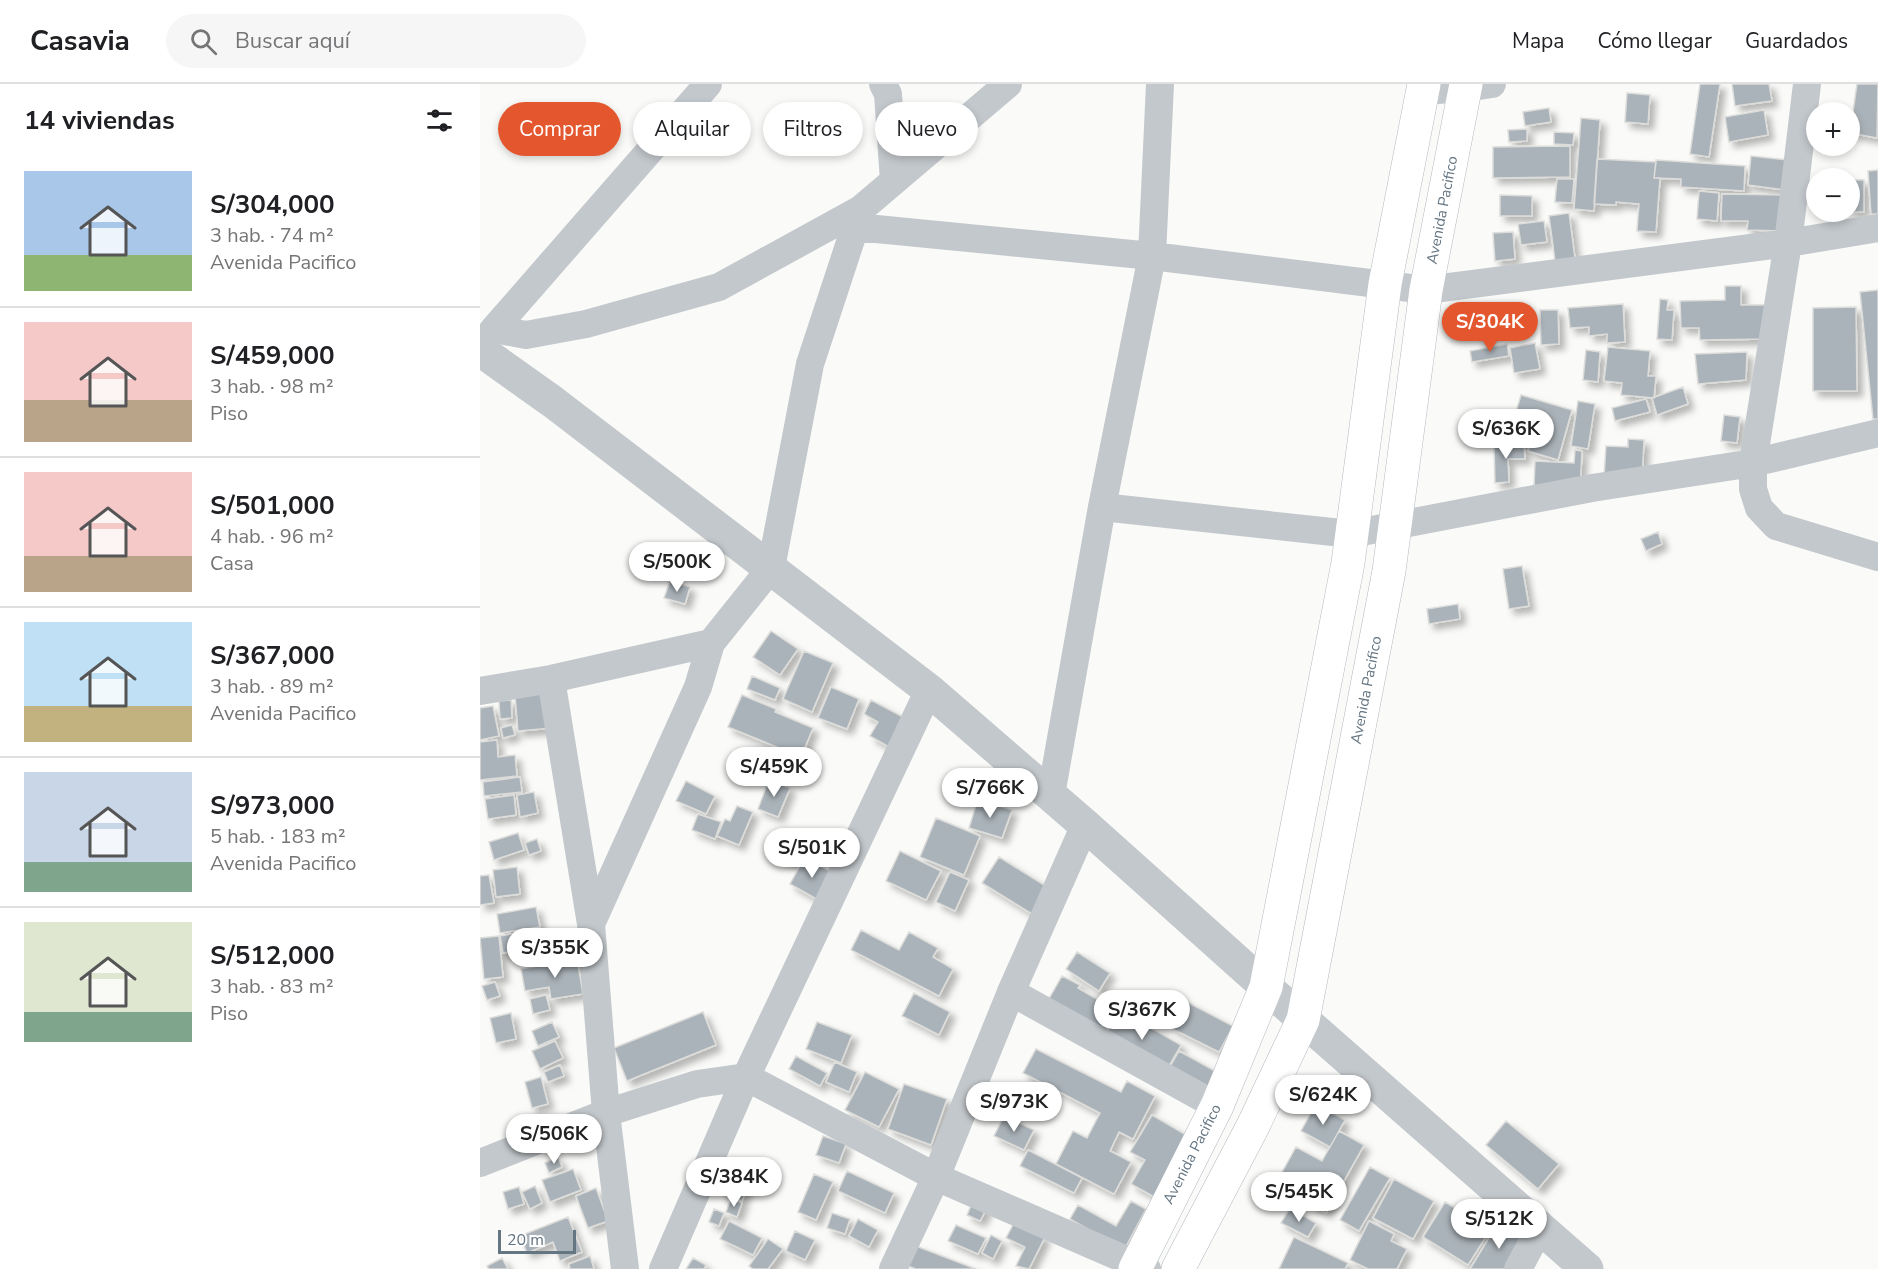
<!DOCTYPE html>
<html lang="es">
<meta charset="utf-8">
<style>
:root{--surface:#fff;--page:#f6f6f6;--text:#202124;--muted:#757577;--line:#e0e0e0;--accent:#e4572e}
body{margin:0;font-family:"Nunito Sans",sans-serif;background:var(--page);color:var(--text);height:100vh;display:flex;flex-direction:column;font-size:22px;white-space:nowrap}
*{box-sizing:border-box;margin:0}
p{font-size:20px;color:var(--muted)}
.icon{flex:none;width:33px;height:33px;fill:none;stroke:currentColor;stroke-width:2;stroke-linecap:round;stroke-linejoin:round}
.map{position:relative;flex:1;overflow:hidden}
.details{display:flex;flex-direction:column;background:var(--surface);width:480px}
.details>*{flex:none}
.top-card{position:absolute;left:18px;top:18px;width:570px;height:54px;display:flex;gap:12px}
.tools{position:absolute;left:1326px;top:18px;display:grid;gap:12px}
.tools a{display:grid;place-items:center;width:54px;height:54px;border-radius:50%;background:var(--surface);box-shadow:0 3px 9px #0003;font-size:30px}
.scale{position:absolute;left:18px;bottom:15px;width:78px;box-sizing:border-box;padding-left:6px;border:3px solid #657683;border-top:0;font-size:16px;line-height:21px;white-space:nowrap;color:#657683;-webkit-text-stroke:4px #fff;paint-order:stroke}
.price{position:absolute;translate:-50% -51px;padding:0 14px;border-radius:21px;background:#fff;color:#222;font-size:20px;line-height:39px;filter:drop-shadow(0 2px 3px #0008)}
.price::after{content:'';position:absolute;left:50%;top:36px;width:18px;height:14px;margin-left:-9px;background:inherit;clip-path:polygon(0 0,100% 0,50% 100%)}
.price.active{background:var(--accent);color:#fff}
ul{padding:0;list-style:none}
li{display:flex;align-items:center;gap:18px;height:150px;padding:0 24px}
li+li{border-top:2px solid var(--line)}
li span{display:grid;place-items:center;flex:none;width:168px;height:120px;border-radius:0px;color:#555}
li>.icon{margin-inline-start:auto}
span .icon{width:72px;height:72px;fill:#fffc;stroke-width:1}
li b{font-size:26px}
h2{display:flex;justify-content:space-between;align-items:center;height:72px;padding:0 24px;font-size:26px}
.chip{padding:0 21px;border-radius:27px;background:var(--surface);box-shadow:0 3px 9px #0003;font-size:21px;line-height:54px}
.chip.active{background:var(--accent);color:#fff}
header{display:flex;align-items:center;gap:36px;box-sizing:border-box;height:84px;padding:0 30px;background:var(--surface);border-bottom:2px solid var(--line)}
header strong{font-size:28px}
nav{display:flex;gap:33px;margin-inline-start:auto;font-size:21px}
.search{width:420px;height:54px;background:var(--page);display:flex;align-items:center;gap:15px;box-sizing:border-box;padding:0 21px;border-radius:33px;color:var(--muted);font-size:22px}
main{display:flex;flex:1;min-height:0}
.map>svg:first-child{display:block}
.building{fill:#aab3b9;stroke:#dcdcda;stroke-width:1.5;filter:url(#shadow)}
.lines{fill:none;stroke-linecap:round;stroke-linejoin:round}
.secondary-casing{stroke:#b3babf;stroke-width:34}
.minor{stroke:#c3c8cc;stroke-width:28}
.tertiary{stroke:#c3c8cc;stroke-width:33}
.secondary{stroke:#fff;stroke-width:33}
.labels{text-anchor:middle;stroke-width:6;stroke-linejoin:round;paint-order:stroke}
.street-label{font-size:15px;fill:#657683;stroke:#fff}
</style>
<header>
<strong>Casavia</strong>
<div class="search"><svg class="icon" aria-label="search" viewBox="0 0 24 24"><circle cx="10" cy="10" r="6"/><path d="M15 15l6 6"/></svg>Buscar aquí</div>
<nav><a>Mapa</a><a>Cómo llegar</a><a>Guardados</a></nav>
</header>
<main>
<section class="details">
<h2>14 viviendas<svg class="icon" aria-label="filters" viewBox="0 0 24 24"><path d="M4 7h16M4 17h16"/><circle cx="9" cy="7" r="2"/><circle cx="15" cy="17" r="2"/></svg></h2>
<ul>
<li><span style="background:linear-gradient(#a9c7e8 70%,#8fb573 0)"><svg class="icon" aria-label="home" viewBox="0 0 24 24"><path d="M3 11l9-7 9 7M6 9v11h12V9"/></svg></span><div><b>S/304,000</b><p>3 hab. · 74 m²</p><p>Avenida Pacifico</p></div></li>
<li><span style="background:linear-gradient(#f6c9c9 65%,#b9a48a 0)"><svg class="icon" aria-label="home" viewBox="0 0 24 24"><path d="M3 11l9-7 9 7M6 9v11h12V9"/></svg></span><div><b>S/459,000</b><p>3 hab. · 98 m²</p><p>Piso</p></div></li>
<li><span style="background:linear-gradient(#f6c9c9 70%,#b9a48a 0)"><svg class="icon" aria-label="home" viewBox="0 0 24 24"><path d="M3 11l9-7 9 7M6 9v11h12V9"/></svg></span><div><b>S/501,000</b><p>4 hab. · 96 m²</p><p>Casa</p></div></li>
<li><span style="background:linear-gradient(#bfe0f5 70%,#c2b280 0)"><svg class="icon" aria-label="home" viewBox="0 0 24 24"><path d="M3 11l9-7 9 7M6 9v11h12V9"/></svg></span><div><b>S/367,000</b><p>3 hab. · 89 m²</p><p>Avenida Pacifico</p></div></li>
<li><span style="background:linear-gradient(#c9d6e8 75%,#7fa58c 0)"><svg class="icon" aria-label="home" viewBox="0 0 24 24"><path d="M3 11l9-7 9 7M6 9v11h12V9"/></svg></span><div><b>S/973,000</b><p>5 hab. · 183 m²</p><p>Avenida Pacifico</p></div></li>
<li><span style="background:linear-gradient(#dfe7d0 75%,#7fa58c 0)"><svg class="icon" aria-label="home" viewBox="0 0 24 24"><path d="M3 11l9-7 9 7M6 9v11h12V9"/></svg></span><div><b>S/512,000</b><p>3 hab. · 83 m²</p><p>Piso</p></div></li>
</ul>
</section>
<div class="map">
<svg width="1398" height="1185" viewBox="0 0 1398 1185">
<defs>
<filter id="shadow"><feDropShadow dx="5.5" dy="5.5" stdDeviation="3" flood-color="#0004"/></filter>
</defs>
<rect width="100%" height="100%" fill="#fafaf8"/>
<path class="building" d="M1220 0H1240L1229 73 1210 70Z
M1252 0H1289L1292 17 1255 22Z
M1377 0H1398L1397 54 1370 49Z
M1147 9 1170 11 1168 40 1145 38Z
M1069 24 1071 38 1045 42 1043 28Z
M1284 26 1288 51 1249 58 1245 33Z
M1101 34 1120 36 1114 127 1094 125Z
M1047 45V57L1029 58 1028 46Z
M1074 48 1094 49 1093 61 1074 60Z
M1090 62V93L1013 94V63Z
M1271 72 1308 76 1305 106 1268 101Z
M1117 75 1176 78 1174 94H1180L1176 148 1157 147 1159 120 1136 118V121L1114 120Z
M1176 76 1265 82 1264 107 1201 103V95L1174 94Z
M1398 86V130H1391L1388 87Z
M1077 95H1094L1092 119 1075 118Z
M1370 96H1384V128H1361H1370Z
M1219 107 1239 109 1237 137 1217 135Z
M1242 110 1305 111 1304 147 1267 146 1268 137H1241Z
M1020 111 1052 112V132H1020Z
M1089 129 1096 182 1076 184 1069 132Z
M1064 137 1067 158 1041 161 1038 140Z
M1033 148 1035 175 1015 177 1013 149Z
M1245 202H1261V221H1288L1289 255 1220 256 1219 244H1201L1200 217 1245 216Z
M1398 206V335H1393L1380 208Z
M1180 215 1188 216 1187 226H1194L1192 256 1177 255Z
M1143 220 1145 258 1127 259V250L1109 252V243L1090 244 1088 224Z
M1376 223 1377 307H1333V224Z
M1060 226H1078L1079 260 1061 261Z
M1055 259 1060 285 1034 289 1030 264Z
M1027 260 1029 272 992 278 990 267Z
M1128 263 1170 267 1168 292H1176L1174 314 1141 311 1142 299 1124 297Z
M1106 266 1120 268 1118 298 1103 296Z
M1267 268 1266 296 1218 300 1215 270Z
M1203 303 1208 320 1177 331 1172 314Z
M1041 311 1092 326 1078 376 1048 367 1050 362 1028 355Z
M1166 315 1170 328 1135 337 1132 324Z
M1098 317 1115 320 1108 365 1091 362Z
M1244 331 1260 333 1257 359 1241 357Z
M1148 355 1164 356 1162 395 1124 393 1126 362 1148 363Z
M1044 361 1045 375H1028L1029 398 1015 399 1014 362Z
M1095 366 1102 367 1100 406 1054 403 1055 377 1094 379Z
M1178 448 1182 460 1166 467 1161 455Z
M191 470 199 484 186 490 179 477Z
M1042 482 1049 522 1029 525 1023 485Z
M190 497 210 503 205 520 184 514Z
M978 520 980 535 949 540 947 525Z
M291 547 318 565 300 591 273 573Z
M324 567 353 579 332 628 303 615Z
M272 592 300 604 295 616 267 605Z
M351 603 379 615 367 645 338 634Z
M69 607 72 644 38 647 35 611Z
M262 611 296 625 295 628 333 644 321 673 248 643Z
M31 616 32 634 20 635 19 617Z
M391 616 425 634 409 663 390 652 398 638 384 630Z
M13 622 19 652 0 656V624Z
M32 641 35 651 23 654 21 644Z
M17 656 18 673 35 671 37 692 0 696V658Z
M40 693 42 708 4 712 3 698Z
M289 696 310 704 298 733 278 725Z
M206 697 235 712 226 730 196 717Z
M54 708 58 729 40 733 37 711Z
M34 711 36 731 8 735 5 715Z
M498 715 532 726 522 754 489 744Z
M257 722 273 728 259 761 237 752 245 735 250 737Z
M218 730 241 738 235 755 212 746Z
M456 734 500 752 484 791 440 773Z
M296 746 324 757 316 779 287 768Z
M38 749 44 766 14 776 9 758Z
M57 755 61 767 49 771 45 759Z
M420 767 461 787 446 816 406 797Z
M325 773 355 790 340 817 310 800Z
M519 773 569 804 552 830 502 799Z
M37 783 40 810 16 813 13 786Z
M470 788 489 796 475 827 456 818Z
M9 791 14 819 0 821V792Z
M56 823 60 843 20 849 17 830Z
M54 846 57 863 23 869 20 852Z
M381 846 419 866 429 848 458 864 453 873 473 885 459 912 371 866Z
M19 852 23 893 4 895 0 854Z
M597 868 630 889 619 907 586 885Z
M97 875 103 910 71 915 69 903 45 907 41 885Z
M582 892 600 901 598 904 632 924 618 949 566 920Z
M15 898 20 912 7 916 2 902Z
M434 909 470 928 459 951 422 932Z
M66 911 70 926 53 930 50 915Z
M705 917 753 942 739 968 691 944Z
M639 926 701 961 686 987 624 952Z
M223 928 236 961 147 997 134 964Z
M31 929 36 955 16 959 10 934Z
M72 938 79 953 58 962 52 947Z
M337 938 372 951 361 979 326 965Z
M75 957 83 974 60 985 52 967Z
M556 965 641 1008 647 997 675 1012 653 1055 639 1048 630 1067 651 1078 634 1110 576 1080 593 1047 607 1054 620 1029 543 989Z
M699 967 744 992 733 1014 687 988Z
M316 972 347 989 340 1002 309 985Z
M355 978 377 988 369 1008 346 998Z
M80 981 84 992 68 998 64 988Z
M385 988 419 1005 399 1043 365 1026Z
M61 993 68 1020 52 1024 45 998Z
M424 1000 467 1015 451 1061 408 1045Z
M836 1020 865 1036 850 1063 821 1047Z
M672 1031 713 1055 678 1115 651 1100 665 1076 650 1068Z
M524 1032 554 1046 544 1066 514 1052Z
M1026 1037 1079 1080 1058 1105 1006 1061Z
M859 1047 884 1061 846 1129 795 1101 816 1063 842 1077Z
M343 1052 366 1060 359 1079 336 1071Z
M548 1066 602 1094 594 1109 540 1082Z
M78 1073 82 1083 69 1089 65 1079Z
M890 1083 910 1094 879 1147 860 1136Z
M93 1085 101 1106 70 1118 62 1096Z
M367 1087 414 1109 405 1129 358 1107Z
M334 1090 353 1098 336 1136 318 1128Z
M914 1095 954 1117 933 1155 893 1134Z
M246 1096 267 1104 262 1117 241 1108Z
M55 1102 62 1119 50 1125 42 1108Z
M39 1103 44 1120 28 1125 23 1108Z
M116 1104 128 1137 108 1144 96 1112Z
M251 1114 262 1119 257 1133 246 1128Z
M493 1117 507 1124 500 1137 487 1131Z
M651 1117 666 1125 644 1166 590 1135 598 1121 636 1142Z
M965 1118 1011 1145 988 1181 943 1153Z
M810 1124 836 1139 828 1153 801 1139Z
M234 1125 244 1129 239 1142 229 1138Z
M352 1129 370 1135 365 1150 347 1144Z
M88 1133 102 1168 80 1177 73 1158 47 1169 40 1152Z
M378 1135 398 1146 389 1163 369 1152Z
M249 1137 282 1154 273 1171 240 1155Z
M889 1137 914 1150 911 1157 927 1165 917 1185H888L870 1176Z
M534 1139 565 1153 549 1185 536 1182 545 1163 526 1154Z
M1018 1139 1046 1155 1028 1185H990Z
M476 1141 506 1154 498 1170 468 1157Z
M315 1147 335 1156 325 1176 306 1167Z
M511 1151 522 1157 513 1175 502 1169Z
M814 1153 868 1179 865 1185H799Z
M288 1155 303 1165 288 1185H273L269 1182Z
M436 1162 496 1185H436L428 1182Z
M110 1172 114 1185H90L89 1180Z
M22 1174 28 1185H9L7 1182Z
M213 1174 226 1181 224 1185H206Z"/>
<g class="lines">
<defs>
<path id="secondary" d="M655 1185 737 1022 786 903 868 479 905 200 944 0
M698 1185 773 1042 823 936 909 487 946 206 986 0"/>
</defs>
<use href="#secondary" class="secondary-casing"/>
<path class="minor" d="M403 0 408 10 414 97
M1327 0 1308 159 1273 379V405L1279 424 1296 442 1398 473
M943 7 986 4 1012 0
M376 143 672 172 946 206 1308 159 1398 144
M14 245 46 251 106 240 239 203 381 125
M5 257 14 245 228 0
M622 423 871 450 1112 404 1273 379 1398 349
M71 595 111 840 126 1029 145 1185
M0 607 71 595 231 559 291 484 330 280 381 125 528 0
M571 711 622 423 672 172 680 0
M111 840 218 603 231 559
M531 908 737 1022
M0 1079 126 1029 217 1000 266 993 456 1093 667 1185
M183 1185 266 993 449 606
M413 1185 456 1093 531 908 605 741
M1038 1185 1060 1144"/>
<path class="tertiary" d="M0 266 73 318 449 606 605 741 786 903 1107 1185"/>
<use href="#secondary" class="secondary"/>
</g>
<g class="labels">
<g class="street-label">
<text transform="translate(962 126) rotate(-79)" y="5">Avenida Pacifico</text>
<text transform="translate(886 606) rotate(-79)" y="5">Avenida Pacifico</text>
<text transform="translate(712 1070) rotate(-63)" y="5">Avenida Pacifico</text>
</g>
</g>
</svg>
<div class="tools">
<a>+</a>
<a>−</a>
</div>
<div class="scale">20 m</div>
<b class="price active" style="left:1010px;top:269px">S/304K</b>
<b class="price" style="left:1026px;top:376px">S/636K</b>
<b class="price" style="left:197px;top:509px">S/500K</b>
<b class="price" style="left:294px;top:714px">S/459K</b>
<b class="price" style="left:510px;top:735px">S/766K</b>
<b class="price" style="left:332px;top:795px">S/501K</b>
<b class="price" style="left:75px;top:895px">S/355K</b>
<b class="price" style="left:662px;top:957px">S/367K</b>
<b class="price" style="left:843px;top:1042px">S/624K</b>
<b class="price" style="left:534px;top:1049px">S/973K</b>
<b class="price" style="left:74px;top:1081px">S/506K</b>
<b class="price" style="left:254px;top:1124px">S/384K</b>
<b class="price" style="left:819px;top:1139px">S/545K</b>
<b class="price" style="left:1019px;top:1166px">S/512K</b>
<div class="top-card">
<a class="chip active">Comprar</a>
<a class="chip">Alquilar</a>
<a class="chip">Filtros</a>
<a class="chip">Nuevo</a>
</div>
</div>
</main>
